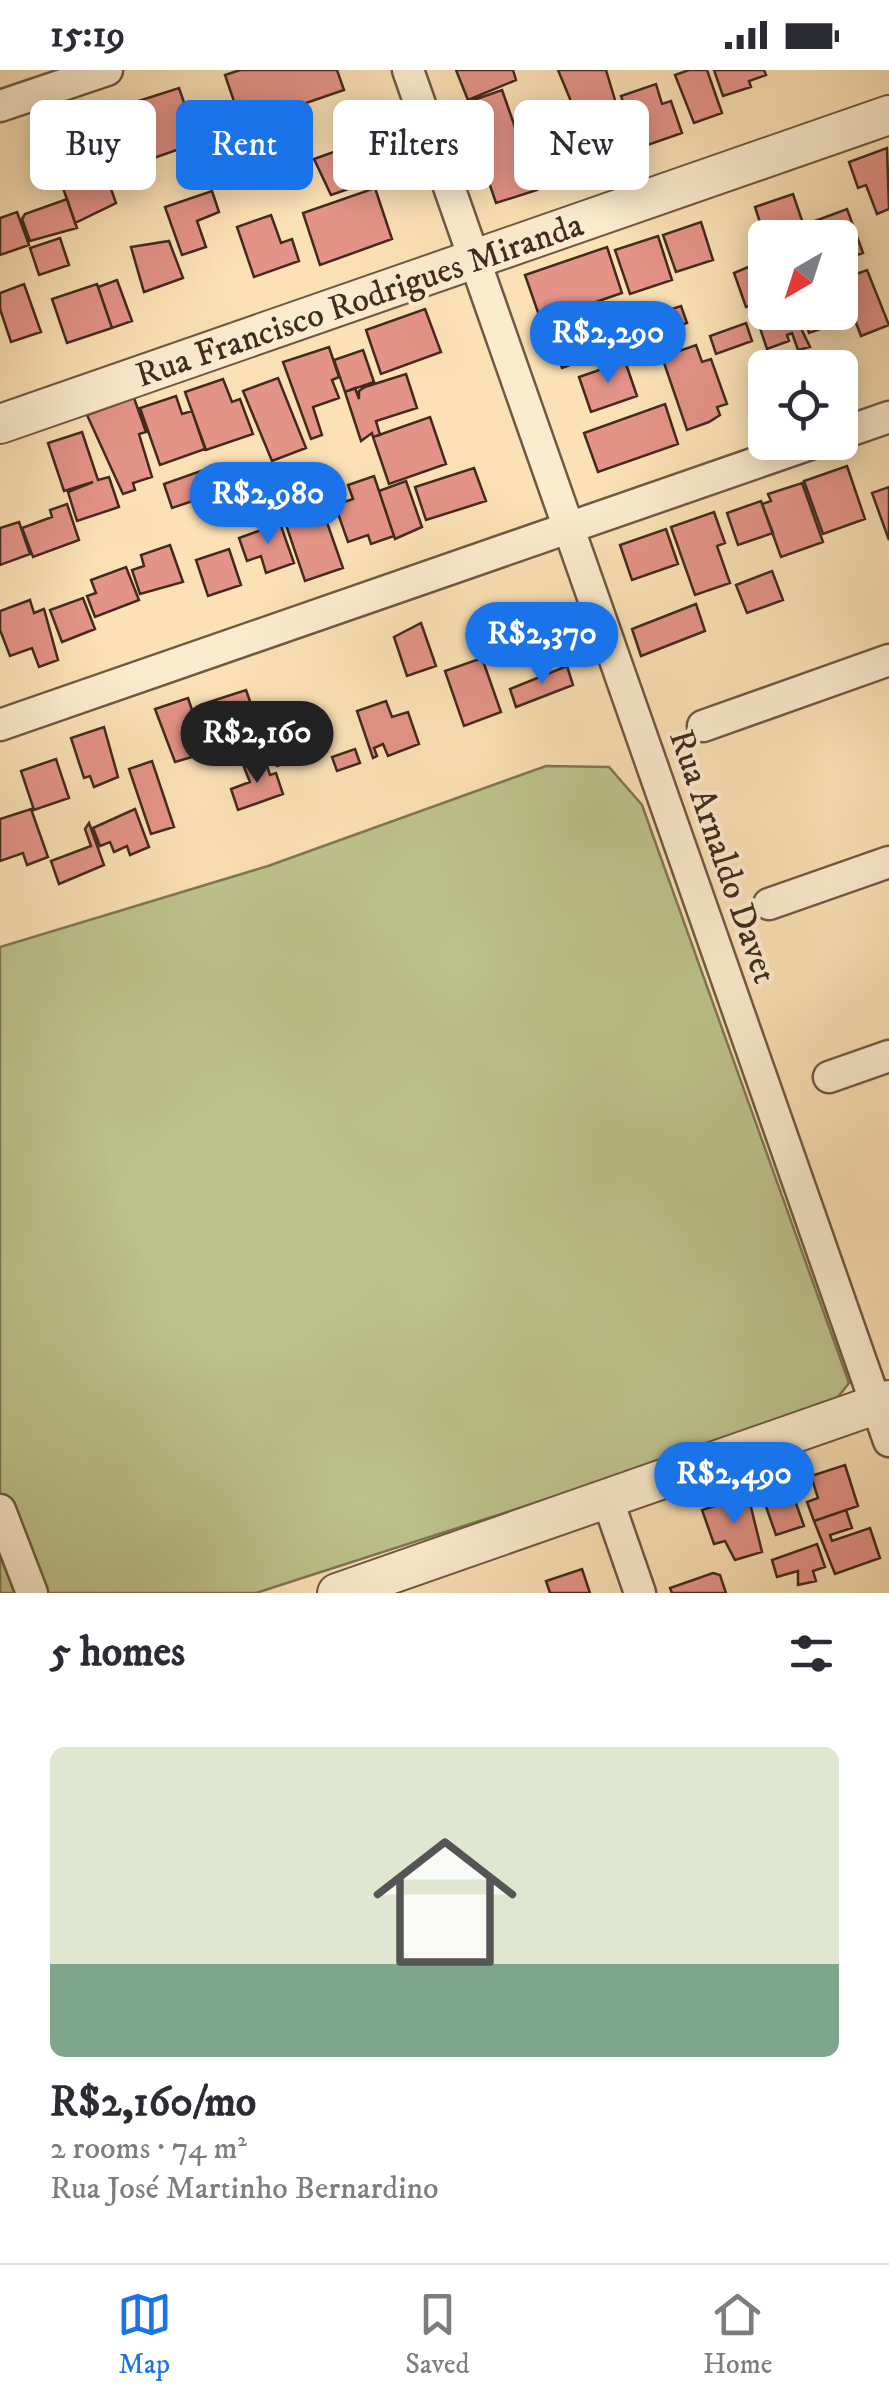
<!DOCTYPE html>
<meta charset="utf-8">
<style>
:root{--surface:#fff;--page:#f7f7f7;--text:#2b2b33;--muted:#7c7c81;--line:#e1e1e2;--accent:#1a73e8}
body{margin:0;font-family:"IM FELL DW Pica",serif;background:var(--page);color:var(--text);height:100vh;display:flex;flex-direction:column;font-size:38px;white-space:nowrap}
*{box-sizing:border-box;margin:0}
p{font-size:32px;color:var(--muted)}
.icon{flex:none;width:55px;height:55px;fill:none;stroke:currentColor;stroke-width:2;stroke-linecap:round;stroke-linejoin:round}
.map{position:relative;height:1523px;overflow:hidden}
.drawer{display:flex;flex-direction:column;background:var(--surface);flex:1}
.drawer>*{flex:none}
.guide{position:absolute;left:30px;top:30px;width:830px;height:90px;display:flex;gap:20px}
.needle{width:65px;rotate:219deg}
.tools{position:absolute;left:748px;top:150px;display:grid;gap:20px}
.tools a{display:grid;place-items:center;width:110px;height:110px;border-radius:15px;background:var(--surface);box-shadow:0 5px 25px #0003;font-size:50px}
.price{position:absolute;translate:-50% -85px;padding:0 22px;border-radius:35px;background:var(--accent);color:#fff;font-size:32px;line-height:65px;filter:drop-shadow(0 2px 5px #0008)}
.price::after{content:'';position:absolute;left:50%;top:60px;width:30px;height:22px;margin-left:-15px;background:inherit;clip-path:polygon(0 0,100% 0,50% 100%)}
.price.active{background:#222;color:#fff}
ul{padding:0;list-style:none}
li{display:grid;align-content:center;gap:20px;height:530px;padding:0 50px}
li span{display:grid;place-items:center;height:310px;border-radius:15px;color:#555}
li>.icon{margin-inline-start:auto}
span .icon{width:180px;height:180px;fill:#fffc;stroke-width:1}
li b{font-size:42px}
h2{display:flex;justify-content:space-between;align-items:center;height:120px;padding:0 50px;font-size:42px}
.chip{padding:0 35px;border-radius:15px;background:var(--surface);box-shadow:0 5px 25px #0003;font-size:35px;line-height:90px}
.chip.active{background:var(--accent);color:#fff}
.status{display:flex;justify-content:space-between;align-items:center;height:70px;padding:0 50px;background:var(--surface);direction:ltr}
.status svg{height:28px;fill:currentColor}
.dock{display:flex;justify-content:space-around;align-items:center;height:140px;border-top:2px solid var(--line);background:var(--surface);font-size:28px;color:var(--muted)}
.dock a{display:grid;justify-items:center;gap:5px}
.dock .active{color:var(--accent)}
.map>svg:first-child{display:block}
.green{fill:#bec38d;stroke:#807655;stroke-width:2.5}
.building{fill:#e49388;stroke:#422a1d;stroke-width:2.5}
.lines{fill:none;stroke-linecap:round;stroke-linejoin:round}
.minor-casing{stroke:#705843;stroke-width:35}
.tertiary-casing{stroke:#705843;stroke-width:42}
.minor{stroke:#fceccf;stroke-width:30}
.tertiary{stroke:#fceccf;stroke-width:38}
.labels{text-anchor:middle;stroke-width:8;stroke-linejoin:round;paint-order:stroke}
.street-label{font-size:35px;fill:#422a1d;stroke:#fceccf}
</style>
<div class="status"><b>15:19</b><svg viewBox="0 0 49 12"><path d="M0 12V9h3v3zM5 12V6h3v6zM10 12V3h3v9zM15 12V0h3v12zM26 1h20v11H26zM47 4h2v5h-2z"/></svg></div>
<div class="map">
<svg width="889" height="1523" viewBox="0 0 889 1523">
<rect width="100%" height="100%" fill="#fbe1b5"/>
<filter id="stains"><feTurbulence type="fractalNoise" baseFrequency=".002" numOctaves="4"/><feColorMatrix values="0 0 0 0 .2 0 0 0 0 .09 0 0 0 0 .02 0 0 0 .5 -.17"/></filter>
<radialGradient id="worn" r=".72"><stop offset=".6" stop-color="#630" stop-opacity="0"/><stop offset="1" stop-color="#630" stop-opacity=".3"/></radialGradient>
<path class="green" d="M546 696 609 697 642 735 849 1313 829 1338 256 1523H0V877L268 796Z"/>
<path class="building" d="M240 0H337L344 20 242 55 225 5Z
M456 0H513L516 10 468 30Z
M558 0H606L623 57 587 70Z
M689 0H707L722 43 694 53 675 5Z
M714 0H764L766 5 749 11 751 17 723 26Z
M656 14 662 34 671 31 682 63 639 78 621 26Z
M179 18 188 44 178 48 188 76 154 88 135 32Z
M502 20 537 120 496 133 462 34Z
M571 37 591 96 548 111 529 59 566 45 564 40Z
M126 52 144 97 114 108 96 64Z
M58 58 73 97 54 104 39 65Z
M254 58 261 88 224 100 215 71Z
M356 74 369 112 331 125 314 89Z
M887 78 889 139 877 144 866 115 858 118 849 92Z
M102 94 116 133 75 153 60 109Z
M375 118 392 169 320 195 303 143Z
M212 121 219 142 197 151 206 177 182 185 165 137Z
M793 124 807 165 765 168 755 137Z
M67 129 77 158 30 171 22 149 25 144Z
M847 139 863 183 840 191V168H817L812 152Z
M17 142 29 175 0 185V148Z
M271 145 281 173 292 169 299 191 254 207 237 157Z
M701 152 713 190 676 202 663 165Z
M658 166 672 210 630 224 615 180Z
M60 168 69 195 39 205 30 178Z
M169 171 183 208 144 222 131 177Z
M607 177 622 223 541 251 525 205Z
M765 190V231L746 237 734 203Z
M867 200 889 255 861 266 840 210Z
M117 210 132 251 112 258 98 217Z
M24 214 41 262 11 272 0 239V223Z
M97 214 112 258 67 273 52 229Z
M681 236 687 253 651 266 644 248Z
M425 239 441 282 381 304 366 260Z
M765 239 793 242 810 277 798 280 792 263 787 265 789 271 767 279 755 243Z
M802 242H838L841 252 809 263Z
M586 251 598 285 562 298 550 264Z
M746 253 752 271 716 284 710 266Z
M696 275 702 292 711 289 727 334 717 337 720 345 709 352 687 360 662 287Z
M329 277 339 307 332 310 339 328 313 337 322 365 311 369 283 292Z
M363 280 374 312 345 322 334 290Z
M796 282 802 298H765V306L761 295Z
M625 291 637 326 591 342 579 307Z
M406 304 417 338 376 351 380 365 373 367 372 363 361 371 345 322 355 318 359 329V321L365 317Z
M278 308 306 378 272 391 243 321Z
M223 309 232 332 240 329 253 364 206 380 185 322Z
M176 326 182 344 192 341 205 379 160 395 140 338Z
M134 328 146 362 139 364 152 407 133 413 135 420 123 424 87 345Z
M665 334 678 374 598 402 584 363Z
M430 347 446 394 389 414 373 367Z
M82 362 98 410 109 407 119 437 77 451 68 422 93 412 64 421 48 373Z
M847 396 865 449 823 464 804 411Z
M212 397 220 422 172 438 164 414Z
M474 398 486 431 426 450 415 417Z
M374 406 394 466 371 474 368 465 348 472 335 435 353 429 348 415Z
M406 411 422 457 395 469 379 421Z
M802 413 823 472 781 487 762 434 771 431 768 424Z
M889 417V470L872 423Z
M318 427 343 498 305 511 281 440 283 435Z
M761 431 773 463 738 475 727 443Z
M67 434 79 470 33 487 22 458 52 447 50 440Z
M714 442 725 473 717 476 730 513 695 525 671 457Z
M270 451 272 456 280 453 294 493 266 503 261 486 247 491 239 468 261 460 259 455Z
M19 452 30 484 0 495V458Z
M666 459 678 494 632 510 620 475Z
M170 475 183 512 140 524 132 500 144 496 141 485Z
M229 479 241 515 208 526 196 490Z
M126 497 139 530 95 547 87 526 96 523 91 510Z
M772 501 783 530 747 543 736 515Z
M83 528 95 559 62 572 50 540Z
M30 530 34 543 44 539 58 590 39 597 32 578 10 586 0 560V541Z
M696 534 705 561 641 586 632 559Z
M421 553 436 596 407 606 394 567Z
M482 588 501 642 464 656 445 601Z
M567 596 573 615 516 637 510 619Z
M246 620 259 657 221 670 209 632Z
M188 628 201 667 194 669 199 685 175 692 155 639Z
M386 631 392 647 408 642 419 674 388 686 383 674 374 678 377 686 373 688 357 641Z
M300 642 312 677 288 686 290 692 277 696 262 653Z
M104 657 118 707 94 717 90 706 84 708 71 668Z
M355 679 360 693 337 701 332 687Z
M56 689 69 728 34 740 21 701Z
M265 690 270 705 276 703 283 724 238 740 231 719 250 712 244 697Z
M152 691 174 757 151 764 129 699Z
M31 739 48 787 27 795 23 783 0 791V749Z
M135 739 149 777 130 785 127 776 114 782 110 772 100 776 93 758Z
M89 753 104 795 59 814 51 791 91 776 85 759Z
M845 1395 858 1436 814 1451 807 1432 818 1428 811 1406Z
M791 1419 804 1456 776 1465 763 1428Z
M748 1425 762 1482 735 1490 725 1471 714 1474 702 1440Z
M846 1440 852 1458 830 1465 832 1471 870 1458 880 1488 835 1504 814 1451Z
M817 1474 825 1497 813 1501 816 1511 798 1515V1501L777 1507 772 1490Z
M582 1499 590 1523H550L546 1511Z
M713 1503 720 1505 726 1523H672L670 1518Z"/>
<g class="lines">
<defs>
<path id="minor" d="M408 0 889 1371
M0 36 107 0
M840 364 889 347
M0 655 816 372
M703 656 889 590
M769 834 889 792
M829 1007 889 986
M607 1428 640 1523
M0 1440 32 1523"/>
<path id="tertiary" d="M0 354 889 45
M337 1523 889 1330"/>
</defs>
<use href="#minor" class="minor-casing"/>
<use href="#tertiary" class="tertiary-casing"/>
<use href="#minor" class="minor"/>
<use href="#tertiary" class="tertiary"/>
</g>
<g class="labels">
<g class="street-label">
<text transform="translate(359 229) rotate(-19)" y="12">Rua Francisco Rodrigues Miranda</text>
<text transform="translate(724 786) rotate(71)" y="12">Rua Arnaldo Davet</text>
</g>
</g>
<rect width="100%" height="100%" filter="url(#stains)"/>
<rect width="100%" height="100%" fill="url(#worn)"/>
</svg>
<div class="tools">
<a><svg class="needle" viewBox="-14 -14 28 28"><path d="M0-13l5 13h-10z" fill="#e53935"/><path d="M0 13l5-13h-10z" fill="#7c7c81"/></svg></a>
<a><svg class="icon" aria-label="locate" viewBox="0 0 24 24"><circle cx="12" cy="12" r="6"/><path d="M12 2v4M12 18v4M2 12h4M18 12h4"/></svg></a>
</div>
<b class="price" style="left:608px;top:316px">R$2,290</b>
<b class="price" style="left:268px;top:477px">R$2,980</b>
<b class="price" style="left:542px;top:617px">R$2,370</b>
<b class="price active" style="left:257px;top:716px">R$2,160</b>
<b class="price" style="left:734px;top:1457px">R$2,490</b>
<div class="guide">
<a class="chip">Buy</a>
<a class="chip active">Rent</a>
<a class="chip">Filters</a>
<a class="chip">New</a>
</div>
</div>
<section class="drawer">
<h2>5 homes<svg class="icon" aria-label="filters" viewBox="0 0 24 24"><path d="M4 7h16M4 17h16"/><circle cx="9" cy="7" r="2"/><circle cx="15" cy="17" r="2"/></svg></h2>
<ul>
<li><span style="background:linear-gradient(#dfe7d0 70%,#7fa58c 0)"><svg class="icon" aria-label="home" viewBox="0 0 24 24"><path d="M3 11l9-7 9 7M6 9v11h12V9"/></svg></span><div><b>R$2,160/mo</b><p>2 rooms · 74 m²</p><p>Rua José Martinho Bernardino</p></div></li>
</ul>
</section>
<nav class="dock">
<a class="active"><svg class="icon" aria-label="map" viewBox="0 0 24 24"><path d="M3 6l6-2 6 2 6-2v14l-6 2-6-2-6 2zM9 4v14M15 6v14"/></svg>Map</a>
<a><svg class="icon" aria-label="saved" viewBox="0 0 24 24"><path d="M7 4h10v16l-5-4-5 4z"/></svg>Saved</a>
<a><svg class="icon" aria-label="home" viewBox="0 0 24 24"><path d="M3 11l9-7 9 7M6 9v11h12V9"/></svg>Home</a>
</nav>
